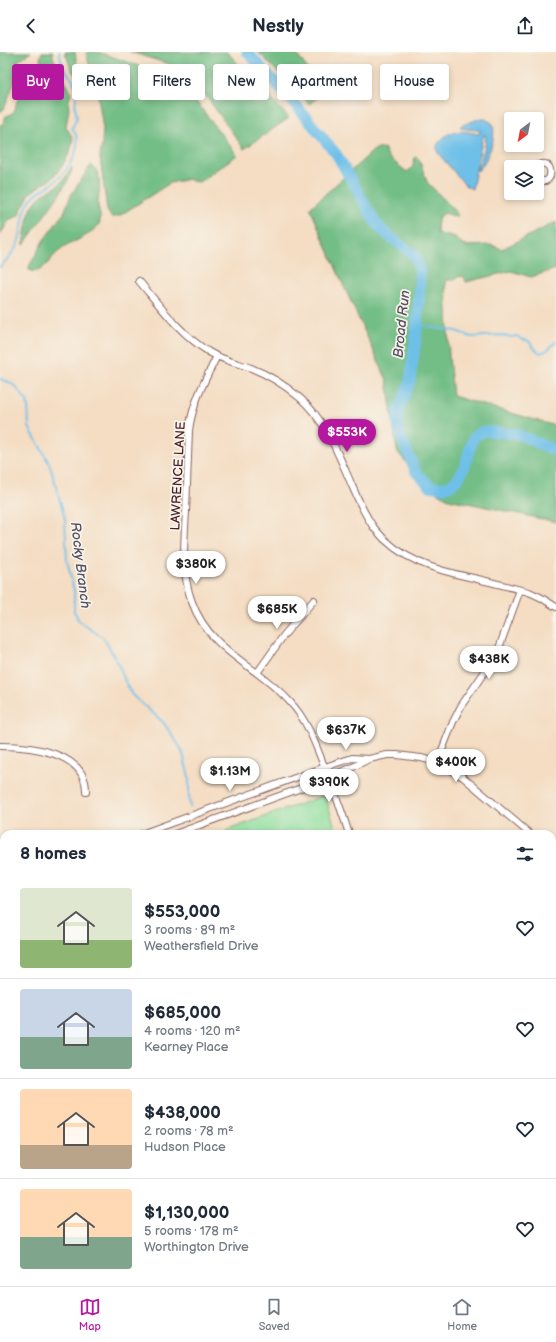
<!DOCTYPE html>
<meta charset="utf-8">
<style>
:root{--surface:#fff;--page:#f2f2f3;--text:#1f2937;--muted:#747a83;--line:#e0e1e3;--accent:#b5179e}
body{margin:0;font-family:"Balsamiq Sans",sans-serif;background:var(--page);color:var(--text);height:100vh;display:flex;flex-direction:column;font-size:15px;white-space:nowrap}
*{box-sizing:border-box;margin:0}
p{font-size:13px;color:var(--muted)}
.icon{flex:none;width:22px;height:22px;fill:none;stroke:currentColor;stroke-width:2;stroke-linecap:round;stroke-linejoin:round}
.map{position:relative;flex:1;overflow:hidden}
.side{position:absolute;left:0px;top:778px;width:556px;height:456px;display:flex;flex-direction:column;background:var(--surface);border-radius:12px 12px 0 0;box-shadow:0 2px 6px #0003}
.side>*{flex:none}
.top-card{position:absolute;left:12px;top:12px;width:532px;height:36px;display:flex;gap:8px}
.needle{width:26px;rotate:212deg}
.fabs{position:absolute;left:504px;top:60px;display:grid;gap:8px}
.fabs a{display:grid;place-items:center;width:40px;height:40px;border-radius:4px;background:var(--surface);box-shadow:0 2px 6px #0003;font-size:20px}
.price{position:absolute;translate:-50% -34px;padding:0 9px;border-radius:14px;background:#fff;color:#222;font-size:13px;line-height:26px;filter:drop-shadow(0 1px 2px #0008)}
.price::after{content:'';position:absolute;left:50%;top:24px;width:12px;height:9px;margin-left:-6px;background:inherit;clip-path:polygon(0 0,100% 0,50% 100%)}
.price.active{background:var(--accent);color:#fff}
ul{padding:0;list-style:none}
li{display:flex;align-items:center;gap:12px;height:100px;padding:0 20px}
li+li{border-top:1px solid var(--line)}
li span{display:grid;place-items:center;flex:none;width:112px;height:80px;border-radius:4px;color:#555}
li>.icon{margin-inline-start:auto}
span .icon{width:48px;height:48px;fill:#fffc;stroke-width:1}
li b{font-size:17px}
h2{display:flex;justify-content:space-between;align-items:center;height:48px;padding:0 20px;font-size:17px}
.pill{padding:0 14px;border-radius:4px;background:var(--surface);box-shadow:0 2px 6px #0003;font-size:14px;line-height:36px}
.pill.active{background:var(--accent);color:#fff}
header{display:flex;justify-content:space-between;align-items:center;height:52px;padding:0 20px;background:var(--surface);font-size:18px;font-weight:600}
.tabs{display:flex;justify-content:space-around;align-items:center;height:56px;border-top:1px solid var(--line);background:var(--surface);font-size:11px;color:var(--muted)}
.tabs a{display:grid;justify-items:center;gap:2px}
.tabs .active{color:var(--accent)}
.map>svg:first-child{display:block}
.built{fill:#e4d3f2}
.green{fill:#8fdf9f;stroke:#6c7f65}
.forest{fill:#73be86;stroke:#5e6e58}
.water{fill:#6ec0e9;stroke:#5c708a}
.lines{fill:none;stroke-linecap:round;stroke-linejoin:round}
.stream{stroke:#6ec0e9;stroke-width:2}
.river{stroke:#6ec0e9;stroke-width:11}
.street-casing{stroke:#866260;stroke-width:8}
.street{stroke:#fff;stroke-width:6}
.labels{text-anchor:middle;stroke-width:3.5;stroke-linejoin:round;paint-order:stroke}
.street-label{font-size:13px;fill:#4a1f2b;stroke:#f7f3e8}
.water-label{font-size:14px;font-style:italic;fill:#554f64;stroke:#f7f3e8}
</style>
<header><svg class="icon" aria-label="back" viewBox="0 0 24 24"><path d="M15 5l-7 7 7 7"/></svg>Nestly<svg class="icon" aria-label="share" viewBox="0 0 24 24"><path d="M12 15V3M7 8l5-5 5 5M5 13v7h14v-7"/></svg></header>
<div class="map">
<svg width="556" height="1234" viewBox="0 0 556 1234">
<rect width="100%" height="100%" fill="#f7f3e8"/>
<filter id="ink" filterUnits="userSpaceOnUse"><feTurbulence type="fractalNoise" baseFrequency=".025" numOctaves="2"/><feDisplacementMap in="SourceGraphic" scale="8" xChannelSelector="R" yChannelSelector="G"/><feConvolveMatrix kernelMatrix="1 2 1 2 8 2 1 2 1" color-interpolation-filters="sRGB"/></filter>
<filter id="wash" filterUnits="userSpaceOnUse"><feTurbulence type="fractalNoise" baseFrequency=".012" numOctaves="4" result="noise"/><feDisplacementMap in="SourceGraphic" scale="16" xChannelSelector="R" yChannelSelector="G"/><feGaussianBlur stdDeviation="0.9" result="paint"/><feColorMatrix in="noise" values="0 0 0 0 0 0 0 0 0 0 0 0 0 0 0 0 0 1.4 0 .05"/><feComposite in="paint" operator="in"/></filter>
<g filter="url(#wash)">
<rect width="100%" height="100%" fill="#f4ddc3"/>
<path class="built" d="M4 855V1190L0 1189V858Z"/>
<path class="green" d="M325 743 337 782H224L228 778Z
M4 1114V1168L0 1167V1121Z"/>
<path class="forest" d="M0 0H31L18 9 15 24V28L4 57 0 60Z
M42 0H53V4L56 14 69 36 71 42 68 51 69 56 66 75 73 86 70 100 61 116 50 128 41 133 30 141 18 164 9 168 0 183V73L4 71 5 65 14 60 20 40 29 30V20L33 18 41 22 46 21 48 16 45 13H42L40 7Z
M65 0H75L80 31 71 17Z
M87 0H98L169 24 185 35 237 103 199 130 192 129 189 127 170 131 119 164 114 165H111L107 158 100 105 102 90 103 77 97 37 86 2Z
M130 0H227L289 66 244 97 207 45 185 17Z
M258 0H295L325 40 309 52Z
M384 96 389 106 407 120 413 114 415 105 419 107 427 130 457 161V165L445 161 438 166 437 181 455 186 464 194 491 193 502 197 556 170V217L531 225 511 219 470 229 466 230 464 225 460 224 455 228H446L449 305 453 344 556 374V470L449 447 426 435 397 399 387 328 341 228 310 156 374 98Z
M91 113C104 121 98 142 98 154 99 161 102 166 99 172 92 184 69 190 58 200 50 206 41 225 29 218V215L43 189 64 161 71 143Z
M72 115C73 129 33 177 24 193 25 177 28 154 41 144 45 141 50 139 54 136 62 131 67 123 72 115Z
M0 1172 4 1174V1230H51L43 1234H0Z"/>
<path class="water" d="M479 67H485L492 71C498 84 487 109 478 119L477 118C480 109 488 93 485 83L483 84 472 137 466 134 438 101C436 96 437 93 440 89 452 76 463 79 478 82L480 81V79C474 76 464 79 460 74Z"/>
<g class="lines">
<path class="stream" d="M0 215C7 208 14 200 18 191 23 177 21 164 29 150 35 140 45 138 53 131 68 119 86 94 72 76L77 65 75 55 76 46V36L72 27 63 15 59 0
M417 272 433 276 456 279 471 285 501 283 511 285 517 284 521 287 529 289 534 296 540 301 546 299 556 290
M0 327 9 330 15 334 27 349 28 355 29 375 49 411 54 427 65 467 67 508 74 539V559L79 569 90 577 101 584 105 588 118 612 128 636 132 643 163 670 180 695 183 702 189 725V746L190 755
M6 1234 12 1230"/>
<path class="river" d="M247 0 295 52 337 103 375 170 385 181 414 203 417 210 420 220V234L416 286 410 330 399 357 397 369 401 385 416 420 430 434 443 436 451 433 458 427 465 414 472 389 476 383 484 379 517 382 556 399"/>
</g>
</g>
<g filter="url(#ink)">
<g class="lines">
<defs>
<path id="street" d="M536 115C554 101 556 138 537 127
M139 229C160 254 181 283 209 300 222 308 237 311 251 316 269 323 286 334 300 346 325 368 337 399 350 429 357 445 364 463 375 477 400 508 435 518 473 526 491 530 510 535 529 540L540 545 556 555
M217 304C204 330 193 350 189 378 188 406 187 433 186 460 184 491 181 521 192 550 210 600 257 613 290 650 307 668 315 691 324 714 333 736 342 759 349 782
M257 621 284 583 314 548
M0 694C30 694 87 700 86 740
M437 711 453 670 461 654 490 612 499 596 520 538
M141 782 325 715 352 706 369 707
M175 782 304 735 353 715 369 707 387 703H397L421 706 433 709 450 717 463 725 530 782
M552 805 556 810
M0 807 4 815
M0 835 4 833
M0 848 4 846
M552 1060 556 1062
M552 1122 556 1116
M552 1161 556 1163
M393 1230 399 1234
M174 1234 176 1230
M330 1234 332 1230
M452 1234 456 1230"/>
</defs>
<use href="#street" class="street-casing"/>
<use href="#street" class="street"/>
</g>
</g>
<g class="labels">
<g class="street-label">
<text transform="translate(177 424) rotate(-87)" y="5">LAWRENCE LANE</text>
</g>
<g class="water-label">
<text transform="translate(401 272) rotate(-84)" y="5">Broad Run</text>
<text transform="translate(81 513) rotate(83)" y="5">Rocky Branch</text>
</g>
</g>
</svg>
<div class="fabs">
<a><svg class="needle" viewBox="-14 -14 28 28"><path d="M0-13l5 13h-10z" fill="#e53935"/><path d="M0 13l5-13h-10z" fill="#747a83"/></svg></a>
<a><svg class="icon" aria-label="layers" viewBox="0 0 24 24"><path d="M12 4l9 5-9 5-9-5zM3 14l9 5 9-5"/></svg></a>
</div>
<b class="price active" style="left:347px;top:401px">$553K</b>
<b class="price" style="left:196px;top:533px">$380K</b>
<b class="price" style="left:277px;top:578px">$685K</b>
<b class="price" style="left:489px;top:628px">$438K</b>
<b class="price" style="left:346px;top:699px">$637K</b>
<b class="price" style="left:456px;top:731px">$400K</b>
<b class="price" style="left:230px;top:740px">$1.13M</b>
<b class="price" style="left:329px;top:751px">$390K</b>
<div class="top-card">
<a class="pill active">Buy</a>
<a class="pill">Rent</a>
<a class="pill">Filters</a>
<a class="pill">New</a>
<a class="pill">Apartment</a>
<a class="pill">House</a>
</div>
<section class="side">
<h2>8 homes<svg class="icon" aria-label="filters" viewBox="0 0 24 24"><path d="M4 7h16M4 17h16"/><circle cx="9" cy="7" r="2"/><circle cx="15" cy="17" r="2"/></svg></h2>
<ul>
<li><span style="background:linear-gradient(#dfe7d0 65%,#8fb573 0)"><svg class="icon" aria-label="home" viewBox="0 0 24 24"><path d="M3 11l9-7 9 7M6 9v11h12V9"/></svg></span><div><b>$553,000</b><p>3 rooms · 89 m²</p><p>Weathersfield Drive</p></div><svg class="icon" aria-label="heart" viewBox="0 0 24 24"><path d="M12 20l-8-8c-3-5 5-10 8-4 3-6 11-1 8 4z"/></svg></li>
<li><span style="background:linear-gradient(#c9d6e8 60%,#7fa58c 0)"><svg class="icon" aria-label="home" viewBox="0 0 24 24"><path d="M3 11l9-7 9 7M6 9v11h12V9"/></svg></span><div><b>$685,000</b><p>4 rooms · 120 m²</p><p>Kearney Place</p></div><svg class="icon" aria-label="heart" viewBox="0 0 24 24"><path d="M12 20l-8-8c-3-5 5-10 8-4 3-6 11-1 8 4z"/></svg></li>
<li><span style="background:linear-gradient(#ffd9b3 70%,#b9a48a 0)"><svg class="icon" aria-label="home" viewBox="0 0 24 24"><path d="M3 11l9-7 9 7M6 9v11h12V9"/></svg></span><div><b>$438,000</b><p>2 rooms · 78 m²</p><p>Hudson Place</p></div><svg class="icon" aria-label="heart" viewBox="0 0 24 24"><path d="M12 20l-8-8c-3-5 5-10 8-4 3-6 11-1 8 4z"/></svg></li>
<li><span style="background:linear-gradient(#ffd9b3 60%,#7fa58c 0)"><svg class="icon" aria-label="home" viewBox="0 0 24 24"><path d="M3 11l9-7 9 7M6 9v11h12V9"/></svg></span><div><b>$1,130,000</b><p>5 rooms · 178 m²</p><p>Worthington Drive</p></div><svg class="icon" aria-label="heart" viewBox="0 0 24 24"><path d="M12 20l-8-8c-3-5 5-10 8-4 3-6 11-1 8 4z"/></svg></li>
</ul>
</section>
</div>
<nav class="tabs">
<a class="active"><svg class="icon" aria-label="map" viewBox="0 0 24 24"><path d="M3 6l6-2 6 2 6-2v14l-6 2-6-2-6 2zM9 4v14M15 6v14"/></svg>Map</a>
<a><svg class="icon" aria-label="saved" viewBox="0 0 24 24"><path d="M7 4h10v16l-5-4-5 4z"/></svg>Saved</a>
<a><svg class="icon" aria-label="home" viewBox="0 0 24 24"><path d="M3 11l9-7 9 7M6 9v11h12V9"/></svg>Home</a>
</nav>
